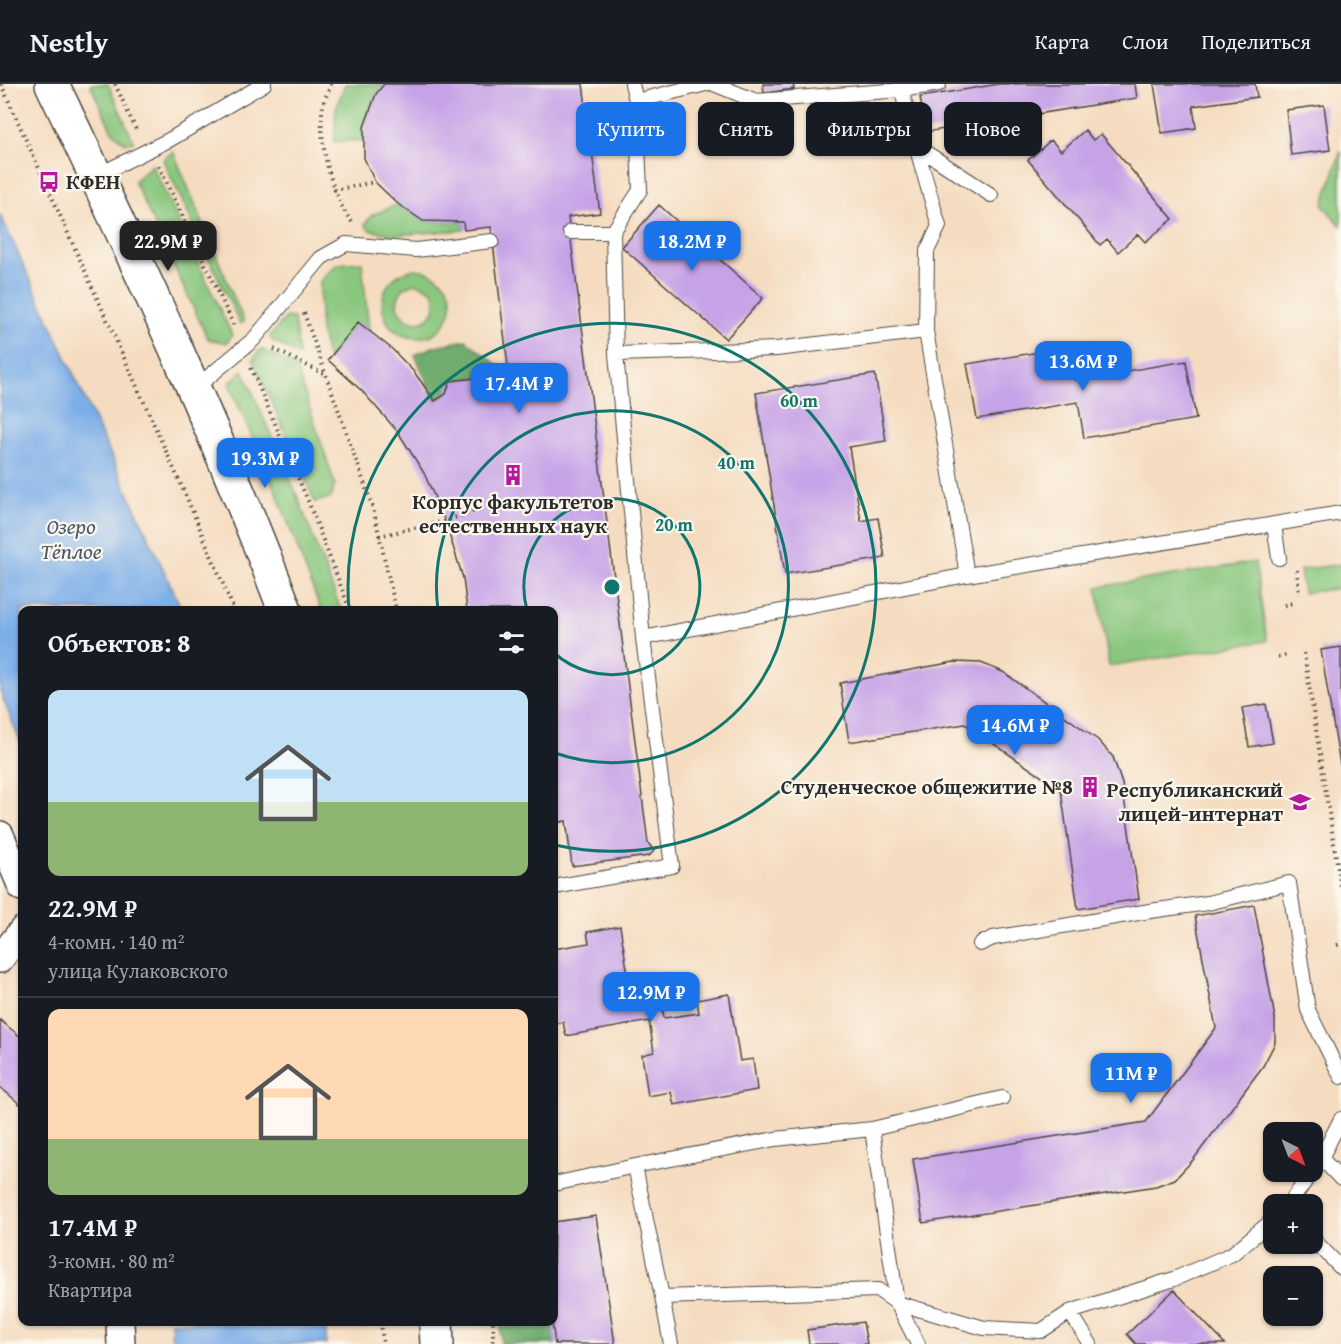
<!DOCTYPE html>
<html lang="ru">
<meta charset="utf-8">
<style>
:root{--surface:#171b24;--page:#242831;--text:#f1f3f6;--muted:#9ea1a6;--line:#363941;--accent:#1a73e8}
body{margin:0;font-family:"Gentium Book Plus",serif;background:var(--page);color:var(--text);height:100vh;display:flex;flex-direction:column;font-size:22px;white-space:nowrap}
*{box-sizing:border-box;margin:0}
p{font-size:20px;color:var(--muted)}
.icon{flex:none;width:33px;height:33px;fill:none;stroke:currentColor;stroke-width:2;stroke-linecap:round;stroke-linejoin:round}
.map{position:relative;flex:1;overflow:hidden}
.sheet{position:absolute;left:18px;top:522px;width:540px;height:720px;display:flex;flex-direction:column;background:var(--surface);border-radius:12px;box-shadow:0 2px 4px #0004}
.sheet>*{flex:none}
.banner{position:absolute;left:576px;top:18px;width:570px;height:54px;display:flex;gap:12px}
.needle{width:39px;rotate:138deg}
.fabs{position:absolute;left:1263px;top:1038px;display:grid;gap:12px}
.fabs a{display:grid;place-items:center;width:60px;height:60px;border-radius:12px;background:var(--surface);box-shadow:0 2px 4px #0004;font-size:30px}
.price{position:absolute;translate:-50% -51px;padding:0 14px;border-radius:12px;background:var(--accent);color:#fff;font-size:20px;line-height:39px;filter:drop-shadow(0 2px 3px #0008)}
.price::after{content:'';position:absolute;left:50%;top:36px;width:18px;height:14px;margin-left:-9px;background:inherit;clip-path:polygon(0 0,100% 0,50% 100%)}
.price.current{background:#222;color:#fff}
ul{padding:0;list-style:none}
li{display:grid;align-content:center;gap:12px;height:318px;padding:0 30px}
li+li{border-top:2px solid var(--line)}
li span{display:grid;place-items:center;height:186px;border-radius:12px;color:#555}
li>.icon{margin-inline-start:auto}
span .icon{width:108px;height:108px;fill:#fffc;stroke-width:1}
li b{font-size:26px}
h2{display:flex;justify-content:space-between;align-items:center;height:72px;padding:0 30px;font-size:26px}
.pill{padding:0 21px;border-radius:12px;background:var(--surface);box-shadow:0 2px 4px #0004;font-size:21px;line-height:54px}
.pill.current{background:var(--accent);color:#fff}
header{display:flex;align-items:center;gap:36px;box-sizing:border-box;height:84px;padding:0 30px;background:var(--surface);border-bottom:2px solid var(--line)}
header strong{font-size:28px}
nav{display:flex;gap:33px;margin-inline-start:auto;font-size:21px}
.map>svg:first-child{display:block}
.green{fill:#8ac77e;stroke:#5a7954;stroke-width:1.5;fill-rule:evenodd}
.forest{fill:#6fac6d;stroke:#4d6c4c;stroke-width:1.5}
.water{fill:#7baee8;stroke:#536c8a;stroke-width:1.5}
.building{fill:#c6a3e7}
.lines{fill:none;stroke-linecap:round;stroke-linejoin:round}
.service-casing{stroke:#494641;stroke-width:16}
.minor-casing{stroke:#494641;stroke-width:30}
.secondary-casing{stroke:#494641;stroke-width:36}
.path{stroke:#494641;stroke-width:4;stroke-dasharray:1.5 4.5;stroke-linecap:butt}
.service{stroke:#fff;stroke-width:14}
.minor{stroke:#fff;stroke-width:27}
.secondary{stroke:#fff;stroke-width:33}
.ring{fill:none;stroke:#0f766e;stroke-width:3}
.labels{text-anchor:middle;stroke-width:4.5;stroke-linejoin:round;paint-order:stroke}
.poi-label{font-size:21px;font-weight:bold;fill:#2b2b2b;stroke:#fbf7ec;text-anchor:end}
.water-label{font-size:22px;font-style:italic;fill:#47596d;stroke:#fbf7ec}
.centre{fill:#0f766e;stroke:#fbf7ec;stroke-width:3}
.ring-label{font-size:18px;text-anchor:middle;font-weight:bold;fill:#0f766e;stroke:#fbf7ec;stroke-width:4.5;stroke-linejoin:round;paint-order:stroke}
</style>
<header>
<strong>Nestly</strong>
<nav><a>Карта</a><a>Слои</a><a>Поделиться</a></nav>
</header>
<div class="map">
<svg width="1341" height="1260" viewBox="0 0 1341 1260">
<rect width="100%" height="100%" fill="#fbf7ec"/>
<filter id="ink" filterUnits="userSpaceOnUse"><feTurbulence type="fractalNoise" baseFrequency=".0167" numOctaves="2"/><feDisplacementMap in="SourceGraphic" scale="12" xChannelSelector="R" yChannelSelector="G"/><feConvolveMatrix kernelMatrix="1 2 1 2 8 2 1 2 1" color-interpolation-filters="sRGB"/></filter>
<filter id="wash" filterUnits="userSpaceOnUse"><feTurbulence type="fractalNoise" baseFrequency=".008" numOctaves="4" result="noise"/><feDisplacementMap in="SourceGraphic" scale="24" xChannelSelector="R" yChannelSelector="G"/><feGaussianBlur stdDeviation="1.35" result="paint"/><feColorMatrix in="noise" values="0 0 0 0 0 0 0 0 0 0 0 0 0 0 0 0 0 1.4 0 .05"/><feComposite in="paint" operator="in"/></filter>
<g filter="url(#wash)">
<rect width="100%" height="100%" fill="#f5dcc0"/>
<path class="green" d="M90 0H108L134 58 125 59 112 47Z
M345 0H384C371 15 364 36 364 56L334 58 336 24Z
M173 67 244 238 240 240 163 76Z
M1341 67V142L1323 121Z
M152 81 232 251 227 259 208 255 134 97Z
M398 120 423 137 463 138 464 146 393 151 369 146 365 140 372 131Z
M362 178 369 246 358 239 328 276 320 246V197L337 180Z
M415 185C437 187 457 204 450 228 446 240 438 250 425 253 377 262 364 194 415 185ZM416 199 432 206C446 234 412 252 397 223 397 209 403 202 416 199Z
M286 233 294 234 299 271 272 257 270 252Z
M261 265 296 283 335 400 331 414 315 418 253 275Z
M243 286 296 409 341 526H321L279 415 229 300Z
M1255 478 1267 557 1109 582 1097 503Z
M1341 480V504L1303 509 1300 486Z"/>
<path class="forest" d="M466 256 509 290 451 297 446 310 435 317 415 271 435 262Z
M500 1238H552L555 1260H501Z"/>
<path class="water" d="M0 130 182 526H22V662L0 607Z
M171 1238H326V1260H172Z"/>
<g id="blocks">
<path class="building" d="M384 0H583L600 129 568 133 648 759 654 767 649 772 572 782 566 737 557 739 554 749V526H467L463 494 445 437 424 389 398 348 362 307 328 276 358 238 392 265 414 288 435 317 446 310 450 297 509 290 491 143 464 146 463 138 423 137 398 120 375 98 364 74V43L376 10Z
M763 0H793L794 5 764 9Z
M999 0H1135L1137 14 926 48 920 13Z
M1154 0H1255L1257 13 1193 22 1196 44 1162 49Z
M1324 21 1330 66 1291 71 1286 26Z
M1085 46 1093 56 1101 50 1173 135 1145 158 1138 150 1118 168 1107 155 1100 161 1028 76 1051 56 1061 67Z
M659 121 763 214 726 255 622 163Z
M1069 263 1074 296 1186 277 1196 335 1084 354 1078 318 977 335 967 280Z
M875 290 886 357 849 363 861 437 878 434 885 474 785 490 756 309Z
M1341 563V681H1340L1321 566Z
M954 578 981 579 1003 588 1098 656 1113 673 1122 700 1139 815 1078 825 1061 706 965 640 849 658 840 599Z
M1266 620 1273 659 1249 663 1242 624Z
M1254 821 1275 934V959L1263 982 1193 1076 1175 1095 1156 1102 923 1139 913 1075 1146 1038 1216 944 1195 832Z
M620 842 631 909 659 904 664 934 699 929 697 916 729 910 740 977 753 975 757 1006 674 1021 671 1008 648 1012 642 971 654 968 649 937 566 952 563 938 554 940V865L589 859 587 848Z
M0 936 22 954 21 1021 0 1003Z
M596 1132 615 1260H555L552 1238 554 1138Z
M1174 1206 1225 1260H1136L1127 1250Z
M863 1238 867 1260H809L807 1246Z"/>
</g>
</g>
<g filter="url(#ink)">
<use href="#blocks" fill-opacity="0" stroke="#494641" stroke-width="1.5"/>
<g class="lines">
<defs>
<path id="service" d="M632 0 636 17 640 106 613 148 616 270 643 554 967 491 1341 429
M714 0 756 17 901 6 939 0
M900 0 916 62
M636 17 706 0
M96 92 169 56 264 0
M570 148H613
M616 270 776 265 926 247
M194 305 254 255 321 174 346 160 416 166 492 157
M1274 441 1279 474
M967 491 926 247 927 167 939 142 916 62 991 111
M554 803 672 782 643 554
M980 860 993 854 1150 827 1208 819 1289 799 1308 926 1341 993
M1341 1035 1321 1074 1341 1095
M872 1045 1002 1014
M635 1082 775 1055 872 1045 897 1219 984 1244 1041 1247 1070 1228 1174 1195 1232 1170 1274 1135
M554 1100 635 1082 662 1213 878 1206 897 1219 918 1260
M1289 1120 1312 1088
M1312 1154 1341 1184
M662 1213 671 1260
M1070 1228 1090 1260"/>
<path id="minor" d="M0 751 22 803
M0 875 22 847
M120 1238 121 1260"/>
<path id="secondary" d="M52 0C135 173 217 347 285 526
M436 1238 437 1260"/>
</defs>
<use href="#service" class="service-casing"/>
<use href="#minor" class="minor-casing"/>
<use href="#secondary" class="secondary-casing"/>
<path class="path" d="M1 0 187 414 234 526
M115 0 137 48
M331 0C329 7 324 15 323 22 317 53 332 115 352 138
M159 82 235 244
M334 106 375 98
M304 229 373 424 396 526
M274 265 326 291
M251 284 308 417 350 526
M379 452 445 437 481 425
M1297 486 1299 510
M1284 521 1293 519
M1304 569 1341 805
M1278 573 1288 571
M1337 861 1341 860
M381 1238 383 1260
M493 1238V1260"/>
<use href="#service" class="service"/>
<use href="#minor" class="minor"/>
<use href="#secondary" class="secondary"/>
</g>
</g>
<g class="ring">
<path d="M527 526A88 88 0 1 1 554 569"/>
<path d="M438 526A176 176 0 1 1 555 669"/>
<path d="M349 526A264 264 0 1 1 555 761"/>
</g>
<defs>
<symbol id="bus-bare" viewBox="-9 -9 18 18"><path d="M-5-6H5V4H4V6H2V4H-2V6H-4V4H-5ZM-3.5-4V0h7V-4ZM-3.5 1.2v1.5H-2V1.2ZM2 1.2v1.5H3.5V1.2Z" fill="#b5179e" stroke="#fbf7ec" stroke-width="2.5" paint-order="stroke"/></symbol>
<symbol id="building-bare" viewBox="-9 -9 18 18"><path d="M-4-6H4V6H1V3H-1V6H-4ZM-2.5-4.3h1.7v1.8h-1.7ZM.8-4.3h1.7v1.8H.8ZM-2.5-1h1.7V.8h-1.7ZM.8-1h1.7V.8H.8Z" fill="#b5179e" stroke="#fbf7ec" stroke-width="2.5" paint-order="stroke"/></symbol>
<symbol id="school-bare" viewBox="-9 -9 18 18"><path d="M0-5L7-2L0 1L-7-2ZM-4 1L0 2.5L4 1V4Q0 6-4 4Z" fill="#b5179e" stroke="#fbf7ec" stroke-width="2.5" paint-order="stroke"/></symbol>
</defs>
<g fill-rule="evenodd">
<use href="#bus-bare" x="34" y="83" width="30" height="30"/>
<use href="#building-bare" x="498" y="376" width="30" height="30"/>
<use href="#building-bare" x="1075" y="688" width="30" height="30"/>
<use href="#school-bare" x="1285" y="703" width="30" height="30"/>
</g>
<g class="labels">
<g class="poi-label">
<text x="66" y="105" text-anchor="start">КФЕН</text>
<text x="513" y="425" text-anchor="middle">Корпус факультетов<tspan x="513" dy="24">естественных наук</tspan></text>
<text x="1073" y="710">Студенческое общежитие №8</text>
<text x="1283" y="713">Республиканский<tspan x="1283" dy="24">лицей-интернат</tspan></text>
</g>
<g class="water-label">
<text x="71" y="450">Озеро<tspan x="71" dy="25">Тёплое</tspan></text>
</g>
</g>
<circle cx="612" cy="503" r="9" class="centre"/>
<g class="ring-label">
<text x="799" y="323">60 m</text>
<text x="736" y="385">40 m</text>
<text x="674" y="447">20 m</text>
</g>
</svg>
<div class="fabs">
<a><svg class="needle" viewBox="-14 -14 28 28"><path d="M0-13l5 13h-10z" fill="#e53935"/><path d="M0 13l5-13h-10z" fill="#9ea1a6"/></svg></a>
<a>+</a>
<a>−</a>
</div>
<b class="price current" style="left:168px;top:188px">22.9M ₽</b>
<b class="price" style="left:692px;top:188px">18.2M ₽</b>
<b class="price" style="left:1083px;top:308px">13.6M ₽</b>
<b class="price" style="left:519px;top:330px">17.4M ₽</b>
<b class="price" style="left:265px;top:405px">19.3M ₽</b>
<b class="price" style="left:1015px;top:672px">14.6M ₽</b>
<b class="price" style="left:651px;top:939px">12.9M ₽</b>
<b class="price" style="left:1131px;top:1020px">11M ₽</b>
<div class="banner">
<a class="pill current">Купить</a>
<a class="pill">Снять</a>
<a class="pill">Фильтры</a>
<a class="pill">Новое</a>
</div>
<section class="sheet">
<h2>Объектов: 8<svg class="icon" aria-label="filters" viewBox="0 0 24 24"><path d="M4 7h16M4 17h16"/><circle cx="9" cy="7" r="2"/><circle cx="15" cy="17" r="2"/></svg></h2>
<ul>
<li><span style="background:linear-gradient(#bfe0f5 60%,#8fb573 0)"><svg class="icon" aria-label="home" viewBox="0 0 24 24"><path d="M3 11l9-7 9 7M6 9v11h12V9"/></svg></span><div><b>22.9M ₽</b><p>4-комн. · 140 m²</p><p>улица Кулаковского</p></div></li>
<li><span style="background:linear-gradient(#ffd9b3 70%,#8fb573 0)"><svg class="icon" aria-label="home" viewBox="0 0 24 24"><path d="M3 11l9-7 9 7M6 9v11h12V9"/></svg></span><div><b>17.4M ₽</b><p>3-комн. · 80 m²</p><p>Квартира</p></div></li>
</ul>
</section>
</div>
